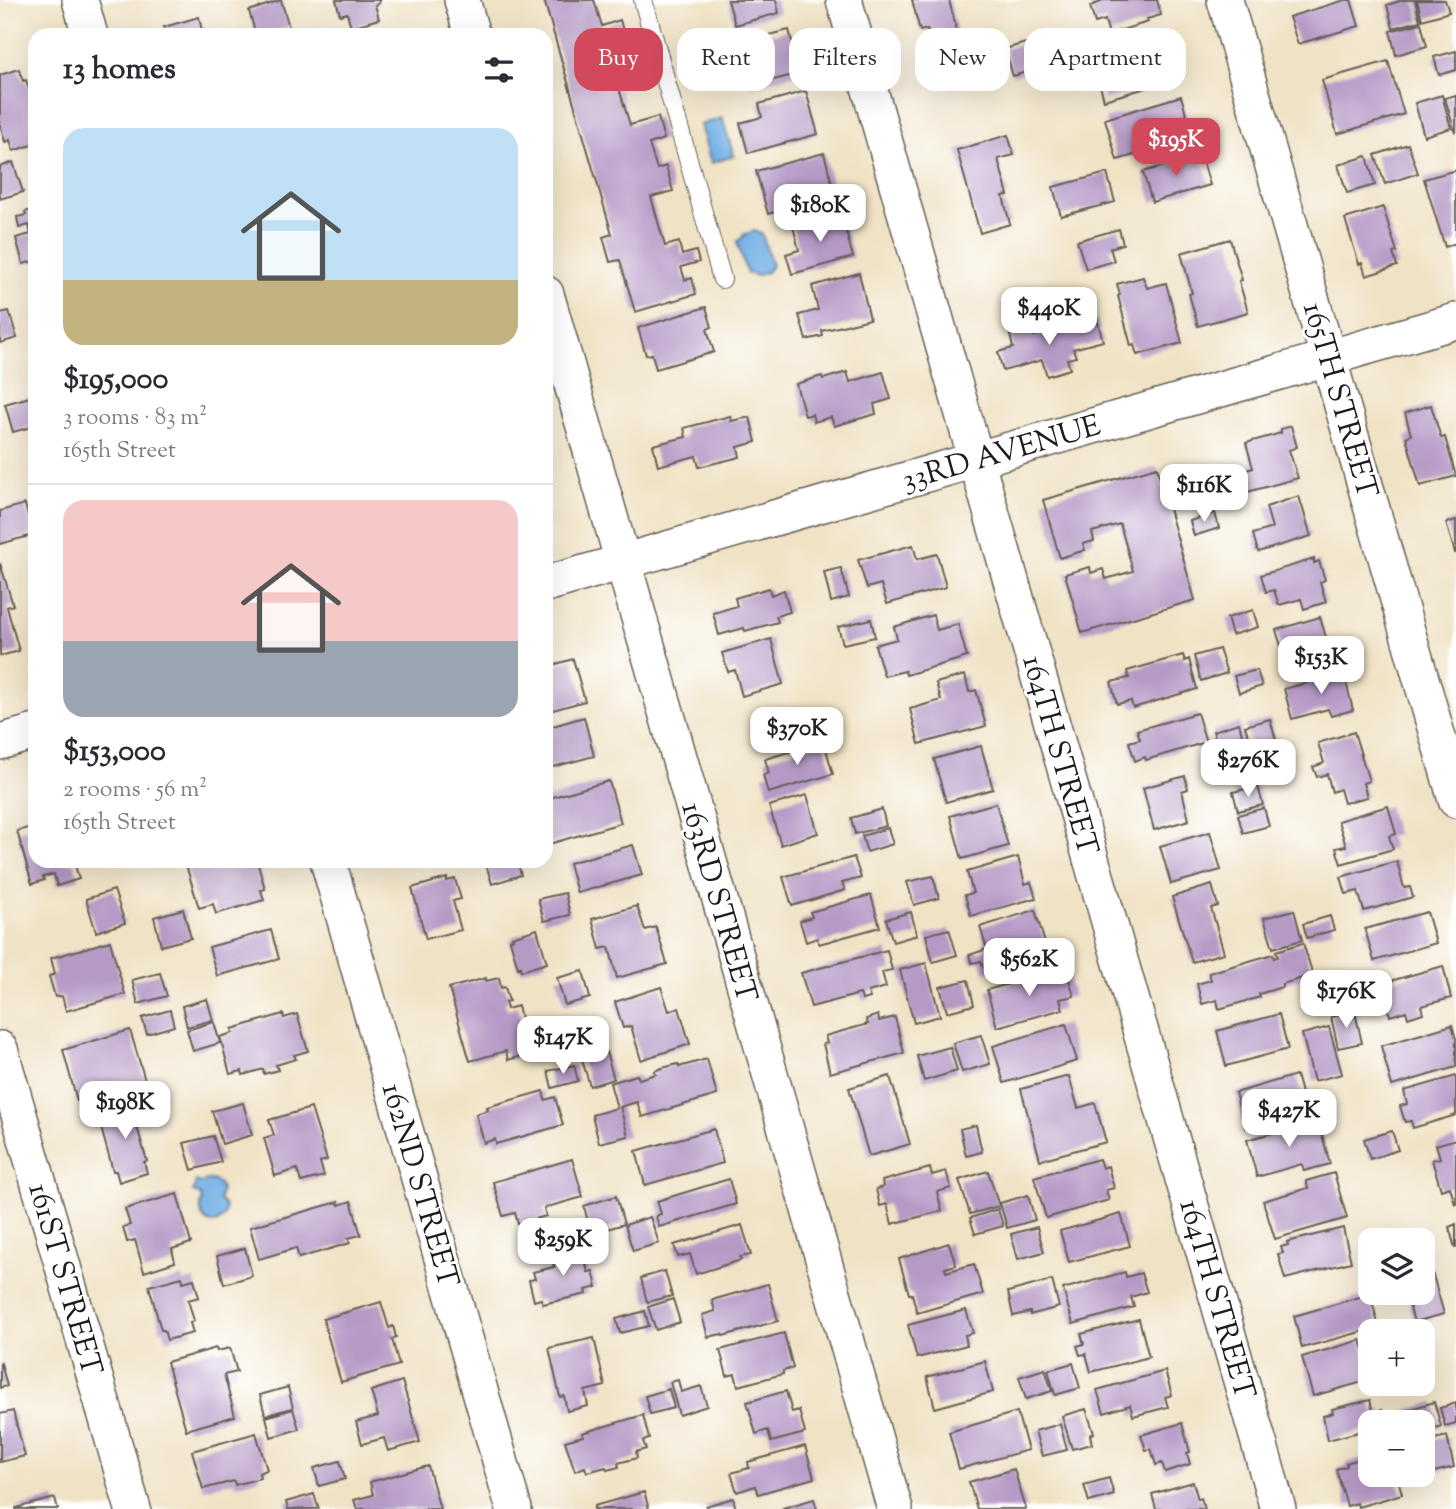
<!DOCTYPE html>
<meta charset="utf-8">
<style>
:root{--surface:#fff;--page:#f2f2f3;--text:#2b2b33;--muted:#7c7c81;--line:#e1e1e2;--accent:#d1495b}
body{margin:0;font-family:"Sorts Mill Goudy",serif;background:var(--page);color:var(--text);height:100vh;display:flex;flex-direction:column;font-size:26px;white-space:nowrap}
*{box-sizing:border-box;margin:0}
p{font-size:23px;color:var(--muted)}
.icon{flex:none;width:38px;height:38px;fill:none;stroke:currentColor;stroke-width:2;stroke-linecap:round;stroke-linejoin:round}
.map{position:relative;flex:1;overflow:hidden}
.details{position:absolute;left:28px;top:28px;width:525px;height:840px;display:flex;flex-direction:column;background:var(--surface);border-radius:21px;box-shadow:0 7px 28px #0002}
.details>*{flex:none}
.guide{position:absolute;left:574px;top:28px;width:665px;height:63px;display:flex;gap:14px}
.controls{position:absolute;left:1358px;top:1228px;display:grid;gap:14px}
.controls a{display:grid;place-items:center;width:77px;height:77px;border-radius:14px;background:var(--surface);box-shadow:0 7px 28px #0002;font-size:35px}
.price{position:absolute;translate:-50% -60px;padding:0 16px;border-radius:14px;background:#fff;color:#222;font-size:23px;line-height:46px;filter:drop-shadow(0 2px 4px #0008)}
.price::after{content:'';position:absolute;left:50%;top:42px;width:21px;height:16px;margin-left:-10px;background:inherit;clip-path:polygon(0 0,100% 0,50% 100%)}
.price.current{background:var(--accent);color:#fff}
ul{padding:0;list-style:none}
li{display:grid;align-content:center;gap:14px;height:371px;padding:0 35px}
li+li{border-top:2px solid var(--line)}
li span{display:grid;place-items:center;height:217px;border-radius:21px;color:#555}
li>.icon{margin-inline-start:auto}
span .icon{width:126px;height:126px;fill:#fffc;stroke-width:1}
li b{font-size:30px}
h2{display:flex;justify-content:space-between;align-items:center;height:84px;padding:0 35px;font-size:30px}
.tag{padding:0 24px;border-radius:21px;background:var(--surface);box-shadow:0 7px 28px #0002;font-size:24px;line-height:63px}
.tag.current{background:var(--accent);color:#fff}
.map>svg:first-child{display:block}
.water{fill:#73b0e5;stroke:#486680;stroke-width:2}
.building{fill:#b69ac6}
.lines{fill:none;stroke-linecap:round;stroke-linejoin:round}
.lane-casing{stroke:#666157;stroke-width:20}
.street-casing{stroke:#666157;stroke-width:38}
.lane{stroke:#fff;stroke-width:18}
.street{stroke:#fff;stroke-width:35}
.labels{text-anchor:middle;stroke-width:6;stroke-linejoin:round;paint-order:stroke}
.street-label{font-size:30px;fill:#1c1c1c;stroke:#fff}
</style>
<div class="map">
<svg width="1456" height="1509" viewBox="0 0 1456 1509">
<rect width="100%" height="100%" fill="#fff"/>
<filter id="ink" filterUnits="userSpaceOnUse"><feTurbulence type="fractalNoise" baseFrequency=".0143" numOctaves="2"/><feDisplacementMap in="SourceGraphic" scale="14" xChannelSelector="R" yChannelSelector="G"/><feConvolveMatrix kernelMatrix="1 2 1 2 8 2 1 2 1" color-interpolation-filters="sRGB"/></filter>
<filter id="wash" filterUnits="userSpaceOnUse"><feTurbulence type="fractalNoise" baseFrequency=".00686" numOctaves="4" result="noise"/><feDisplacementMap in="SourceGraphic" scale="28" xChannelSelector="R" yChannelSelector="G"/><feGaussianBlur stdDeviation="1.57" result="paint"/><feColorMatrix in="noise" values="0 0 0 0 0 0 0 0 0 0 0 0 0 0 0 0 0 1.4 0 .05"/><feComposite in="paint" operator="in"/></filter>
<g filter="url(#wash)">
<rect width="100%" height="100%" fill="#f0e2c5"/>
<path class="water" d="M722 118 734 156 711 163 700 125Z
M754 231 762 234 772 266 767 272 755 276 751 273 747 274 737 242 743 237V235Z
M206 1180C219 1179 224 1187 219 1199L225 1206C226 1231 194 1228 202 1200L199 1194 193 1192 196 1181 202 1183Z"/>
<g id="blocks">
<path class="building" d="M281 0 289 27 279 30 280 35H256L249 11Z
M336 0H379V3L375 5 379 19 351 27 347 13 340 15Z
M544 0H594L602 26 620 20 627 45 637 42 644 67 615 75 630 125 658 117 664 139 649 144 657 169 666 166 673 191 651 197 665 246 679 242 682 255 696 251 699 262 681 267 685 280 692 278 696 294 635 312 620 260 610 262 603 237 612 234Z
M728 0H776L779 13 735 25Z
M912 0H949L961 46 934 53 927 29 920 31Z
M1100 0H1157L1161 15 1147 19 1148 22 1109 34 1105 20 1095 23 1090 6 1101 2Z
M1345 0H1351L1359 26 1298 44 1289 17Z
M1403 0H1415L1420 21 1393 28 1387 5Z
M1417 0H1445L1449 12 1422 20Z
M199 17 202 31 204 30 206 35H166L164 27Z
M1421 23 1427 46 1396 55 1390 31Z
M387 30 389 35H371L370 34Z
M789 30 800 73 751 86 740 42Z
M1033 41 1041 68 1013 76 1005 49Z
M1165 49 1174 80 1104 100 1094 64 1142 50 1143 55Z
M1456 51V70L1439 75 1434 57Z
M1388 61 1404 114 1337 134 1322 80Z
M19 69 23 81 26 80 35 109V144L13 151 10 140 5 142 0 124V75Z
M806 91 818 134 748 153 740 123 762 117 759 104Z
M1442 95 1451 128 1424 136 1415 103Z
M1456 95V132H1455L1445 98Z
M1181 96 1193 138 1117 160 1105 119Z
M1008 135 1014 155 998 159 1008 195 1003 196 1010 224 980 233 957 150Z
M1408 144 1418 173 1385 184 1375 155Z
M824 153 835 195 768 214 756 171Z
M1201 155 1210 185 1152 202 1143 172Z
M1367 156 1375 185 1347 193 1338 165Z
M13 162 23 192 0 199V167Z
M1456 170V243L1445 247 1424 179Z
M1107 173 1115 202 1061 216 1053 187Z
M1383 207 1397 252 1393 253 1397 266 1366 276 1362 263 1359 264 1345 219Z
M35 209V261L23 264 16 238 31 234 29 225 19 228 17 217 26 215 25 212Z
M841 213 853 257 792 274 786 254 799 250 793 226Z
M1119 229 1123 244 1110 248 1114 261 1086 269 1077 241Z
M1230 239 1242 280 1239 281 1248 312 1198 326 1189 294 1192 293 1181 253Z
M859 273 870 319 822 331 823 336 806 340 799 315 818 310 812 286Z
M1143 277 1147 288 1166 283 1182 343 1137 355 1134 345 1131 346 1118 296 1120 295 1117 284Z
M706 307 712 327 707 329 714 352 656 369 652 354 646 355 638 328Z
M9 311 17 338 0 343V313Z
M1097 319 1103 341 1073 349 1076 357 1067 359 1070 369 1047 376 1042 360 1003 371 998 352 1013 348 1009 330 1027 326 1029 331 1033 330 1034 336Z
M847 372 850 382 883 372 891 399 874 404 876 414 834 426 831 417 814 422 812 414 805 416 796 384 822 376 823 379Z
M33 396 35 402V426L13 432 5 404Z
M1431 405 1441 438 1445 437 1456 476 1420 486 1406 437 1411 435 1405 413Z
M730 416 731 421 750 417 756 442 738 447 740 457 699 467 696 456 658 466 653 445 686 437 684 428Z
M1291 426 1297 447 1289 450 1298 478 1240 494 1234 474 1253 468 1246 443 1281 433V429Z
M1157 467 1195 600 1082 633 1065 574 1090 567 1091 573 1103 569 1106 579 1133 571 1120 524 1092 532 1094 541 1083 544 1085 550 1060 558 1043 500Z
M1299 496 1311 536 1258 552 1253 534 1272 528 1266 507Z
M25 504 33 535 0 544V511Z
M1215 513 1219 528 1194 536 1190 521Z
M1456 520V553H1455L1446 523Z
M913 545 917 559 937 554 946 587 887 604 881 584 867 588 858 560Z
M1314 559V563L1319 561 1325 580 1320 582 1326 602 1304 609 1301 599 1279 605 1274 590 1266 592 1261 575Z
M0 563 13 605 7 607 19 651 0 656Z
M841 568 849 597 831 602 824 572Z
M769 588 771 595 784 590 790 612 776 616 778 622 745 631 744 628 719 635 713 613 737 606 735 598Z
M1253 610 1258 627 1232 635 1227 618Z
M933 615 937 630 958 624 967 657 906 675 905 671 884 676 875 645 897 639 894 627Z
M1320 617 1332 658 1313 663 1310 652 1292 657 1290 647 1282 649 1276 630Z
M871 619 875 637 843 644 838 627Z
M771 639 783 684 742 696 735 670 728 672 722 653Z
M1219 649 1227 673 1201 681 1194 656Z
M1183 655 1185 661 1189 659 1197 689 1133 708 1131 701 1117 704 1111 682 1129 678 1127 671Z
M573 659 585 701 546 712V667Z
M1349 669 1352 680 1346 682 1353 710 1331 716 1328 709 1292 719 1284 689 1306 683 1305 681Z
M1257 670 1262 686 1239 693 1234 676Z
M965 675 969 692 976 690 986 726 919 744 910 709 941 700 936 683Z
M1197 713 1206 742 1146 760 1145 757 1135 761 1129 742 1140 739 1137 730Z
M584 717 594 756 546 769V728Z
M1270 719 1276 740 1251 746 1245 726Z
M1239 723 1247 753 1221 760 1213 731Z
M1354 732 1369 781 1363 783 1367 797 1344 803 1340 789 1332 792 1327 774 1317 777 1313 767 1324 763 1318 743Z
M824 742 833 774 768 793 763 775 769 773 765 759Z
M981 746 993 789 946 802 934 759Z
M1185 776 1188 789 1182 791 1189 820 1154 830 1143 788Z
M609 781 621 823 546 845V799Z
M1258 786 1263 805 1238 811 1233 792Z
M807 795 818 833 781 845 769 806Z
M996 803 1008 846 962 859 950 816Z
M1388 806 1396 834 1389 836 1393 849 1341 864 1336 848 1346 846 1338 821Z
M1264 808 1269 826 1243 833 1238 815Z
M882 809 886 826 855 834 851 818Z
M35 826V861H65L66 864 74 862 79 879 57 886 54 874 43 877 44 880 32 884 17 831Z
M888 828 893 844 867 852 862 836Z
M1210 832 1221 870 1171 884 1160 846Z
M633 845 642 875 577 893 569 863Z
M854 857 861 878 842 883 845 890 792 906 783 877Z
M1018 857 1025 884 1031 882 1036 898 971 916 965 895 973 893 967 872Z
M201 861H257L265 889 261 890 264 900 216 914 213 904 199 908 186 865Z
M485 861H517L521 875 492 884Z
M1397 861 1404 888 1410 887 1413 897 1364 911 1358 891 1346 894 1341 877Z
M933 876 939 898 914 905 907 882Z
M447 878V881L455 879 461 899 453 901 461 930 426 939 412 888Z
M1212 885 1218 906 1211 908 1224 953 1192 962 1172 897Z
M114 890 125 923 96 932 86 899Z
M565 893 570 915 544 921 538 899Z
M871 895 880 927 819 944 817 938 806 942 800 921 812 917 810 912Z
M637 906 645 930 656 927 667 964 617 978 609 947 600 949 592 919Z
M183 909 191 938 161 946 154 917Z
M1035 910 1048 953 985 972 981 961 972 963 969 955 987 949 980 927Z
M1294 910 1302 940 1273 948 1264 918Z
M911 912 917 935 893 942 886 919Z
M1427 912 1436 943 1374 961 1365 929Z
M1330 916 1334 930 1307 938 1303 924Z
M537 929 547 963 521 971 520 967 518 968 510 940 513 939 512 937Z
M949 929 957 955 933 962 926 935Z
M271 930 279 959 217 976 209 947Z
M110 941 125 994 66 1011 62 996 55 997 49 976 55 974 51 958Z
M1303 943 1313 975 1282 984V987L1259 994 1260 997 1219 1009 1217 1000 1202 1004 1197 984 1211 980 1209 973 1273 954 1274 958 1278 957 1276 951Z
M887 950 892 970 882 972 886 987 868 992 870 998 862 1000 860 994 811 1007 801 973Z
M926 963 940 1016 914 1023 900 970Z
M1443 966 1451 998 1421 1006 1423 1013 1408 1018 1406 1011 1390 1016 1380 984Z
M583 971 590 998 565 1005 557 978Z
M1052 972 1055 980 1068 976 1074 996 1060 999 1063 1009 997 1027 987 990Z
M160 973 167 996 138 1004 132 980Z
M486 978V981L499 978 501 988 505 987 509 1001 505 1002 507 1009 518 1006 525 1033 531 1032 535 1047 530 1049 532 1053 508 1060 506 1051 470 1061 449 988Z
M968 980 974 1005 947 1012 940 987Z
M661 987 669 1011 679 1008 690 1044 641 1060 631 1026 623 1028 615 1002Z
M207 999 213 1020 187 1027 182 1006Z
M170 1010 174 1026 147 1034 142 1018Z
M1355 1012 1362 1043 1338 1048 1331 1017Z
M283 1014 284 1018 297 1014 308 1051 294 1055 296 1059 276 1065 278 1070 264 1074 263 1069 243 1075 242 1071 230 1074 220 1037 233 1033 232 1029Z
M1279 1014 1288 1049 1226 1066 1217 1031Z
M878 1015 879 1021 895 1017 904 1053 830 1073 823 1044 827 1043 825 1036 868 1024 866 1019Z
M214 1022 220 1043 193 1051 187 1030Z
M1066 1024 1077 1061 1004 1083 993 1046Z
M1452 1025 1456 1039V1067L1392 1086 1381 1046Z
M1329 1027 1342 1074 1314 1081 1302 1034Z
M130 1030 145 1080 77 1101 63 1050Z
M981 1035 990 1064 962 1072 953 1043Z
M950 1047 957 1071 924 1081 917 1056Z
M606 1052 614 1079 590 1086 582 1060Z
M707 1059 717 1095 642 1117 637 1102 620 1107 628 1136 599 1143 592 1115 617 1108 610 1083 637 1075 639 1079 656 1074 654 1071 662 1068 678 1064 679 1067Z
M574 1065 578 1081 552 1088 548 1071Z
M1296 1075 1306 1111 1245 1128 1235 1093Z
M890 1076 910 1144 869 1156 849 1088Z
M1069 1076 1078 1108 1095 1103 1106 1142 1040 1160 1021 1089Z
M1456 1076V1115L1413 1128 1411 1121 1405 1122 1400 1106 1407 1104 1404 1091Z
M543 1091 545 1100 555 1097 563 1125 496 1144 495 1139 484 1143 476 1114 488 1110 487 1107Z
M147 1102 151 1115 135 1120 147 1161 144 1162 147 1173 119 1182 116 1171H113L98 1117Z
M243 1103 252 1135 222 1144 212 1111Z
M311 1108 327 1160 320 1162 324 1176 301 1182 297 1169 275 1176 264 1138 274 1135 269 1120Z
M1318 1120 1330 1164 1304 1171 1302 1164 1257 1177 1247 1140Z
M976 1125 982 1152 966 1156 960 1129Z
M714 1129 723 1163 645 1185 636 1151Z
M1392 1131 1398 1150 1370 1159 1364 1139Z
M213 1136 221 1162 192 1170 184 1143Z
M1456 1139V1204H1455L1450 1187 1441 1190 1432 1160 1440 1158 1436 1145Z
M572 1159 583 1197 544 1208 546 1216 518 1224 515 1213 503 1216 493 1182Z
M1099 1159 1102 1168 1108 1166 1114 1188 1106 1190 1109 1200 1046 1218 1034 1177Z
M930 1168 932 1175 946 1171 951 1188 937 1192 942 1211 892 1224 887 1204 880 1206 876 1189 883 1187 882 1181Z
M988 1171 999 1206 970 1214 959 1180Z
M1334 1173 1347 1218 1275 1239 1263 1201 1308 1188 1306 1181Z
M729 1179 736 1204 659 1227 656 1216 661 1214 657 1201Z
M177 1194 191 1243 172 1249 175 1262 144 1272 135 1240 127 1242 123 1227 130 1225 125 1209Z
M1028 1195 1035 1220 1007 1228 1000 1203Z
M616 1196 624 1224 591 1234 584 1206Z
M351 1201 361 1235 348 1238 350 1243 299 1258 296 1248 259 1259 250 1227 338 1202 339 1205Z
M998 1209 1003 1226 975 1234 970 1218Z
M1121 1214 1130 1246 1069 1262 1060 1231Z
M650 1217 659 1243 633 1251 625 1225Z
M1456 1224V1248H1455L1449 1227Z
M742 1225 751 1255 740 1257 741 1260 696 1274 690 1254 678 1257 674 1245Z
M1037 1227 1044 1252 1018 1259 1011 1234Z
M1343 1228 1351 1262 1285 1279 1278 1254 1283 1253 1281 1247 1288 1245 1287 1242Z
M949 1243 956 1265 945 1268 946 1272 974 1264 983 1294 917 1313 912 1294H909L899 1259Z
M1370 1244V1273L1362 1246Z
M582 1247 588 1272 593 1271 597 1287 586 1290 587 1294 543 1304 541 1299 534 1301 529 1280 535 1279 533 1272 554 1267 551 1254Z
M245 1248 252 1276 224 1284 217 1256Z
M1430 1265 1444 1314 1414 1322 1406 1294 1423 1293V1267Z
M665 1271 672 1296 647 1302 641 1278Z
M1125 1272 1126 1277 1141 1273 1147 1292 1131 1297 1134 1307 1073 1324 1063 1289Z
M182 1277 183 1282 194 1279 199 1297 188 1300 194 1321 190 1323 193 1333 167 1340 164 1330H161L149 1286Z
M1052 1280 1059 1307 1030 1315V1312L1013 1316 1008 1292Z
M768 1284 778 1321 723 1336 722 1334 708 1337 702 1315 715 1311 712 1300Z
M1370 1294 1379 1327 1302 1348 1294 1316Z
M673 1299 680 1322 656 1330 648 1307Z
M381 1302 389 1328 393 1326 396 1337 392 1339 399 1365 341 1382 323 1319Z
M966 1310 973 1333 965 1335 967 1345 917 1358 908 1325Z
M645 1311 649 1326 620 1333 616 1319Z
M1139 1319 1149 1357 1091 1372 1086 1354 1080 1355 1077 1346 1084 1344 1081 1334Z
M784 1333 793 1368 783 1371V1374L738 1386 735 1374 727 1376 720 1350Z
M594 1338 605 1386 585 1391 588 1406 567 1411 564 1396 560 1397 549 1348Z
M1361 1340 1366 1356 1370 1355V1380L1313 1396 1302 1357Z
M216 1348 217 1351 230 1348 237 1372 224 1375 235 1416 186 1430 167 1362Z
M985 1361 993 1392 935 1408 927 1377Z
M1 1363 7 1386 0 1388V1364Z
M1073 1363 1080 1388 1055 1395 1048 1370Z
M1045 1369 1052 1391 1026 1399 1019 1377Z
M1165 1371 1172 1395 1165 1397 1168 1407 1133 1416 1130 1405 1104 1413 1097 1390Z
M678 1380 681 1392 701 1386 707 1406 679 1415 670 1382Z
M402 1381 420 1442 388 1451 384 1438 362 1444 356 1422 378 1416 371 1391Z
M288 1387 293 1408 265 1415 260 1395Z
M669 1389 674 1408 650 1414 645 1396Z
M786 1391 792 1412 799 1410 805 1433 771 1442 768 1430 756 1434 747 1402Z
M1370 1400 1373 1412 1382 1410 1385 1423H1370V1429L1328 1440 1323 1416 1333 1413 1332 1409Z
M1434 1402 1441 1426 1423 1432V1423H1408L1404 1411Z
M1456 1403V1423L1445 1426 1440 1408Z
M293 1409 299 1429 271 1437 266 1417Z
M1086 1409 1094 1433 1090 1435 1092 1444 1072 1449 1062 1416Z
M13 1411 25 1456 0 1462V1414Z
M1017 1412 1028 1450 959 1469 949 1432Z
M643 1415 649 1439 643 1441 646 1449 636 1452 637 1458 618 1463 619 1467 607 1470 606 1467 587 1472 585 1467 575 1471 565 1441 583 1436 582 1433Z
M1182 1423 1190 1452 1187 1453 1190 1464 1165 1472 1162 1463 1156 1465 1151 1449 1146 1450 1141 1435Z
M1060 1424 1067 1450 1042 1456 1035 1431Z
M256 1433 267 1470 259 1473 260 1478 235 1485 234 1481 203 1489 192 1451Z
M1447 1436 1454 1467 1434 1472 1426 1441Z
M805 1446 814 1478 758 1494 755 1486 737 1492 731 1473 749 1468 748 1462Z
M1370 1456V1475H1397L1402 1494 1358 1507 1357 1503 1347 1506 1336 1469 1347 1466 1346 1463Z
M340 1461 345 1479 319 1486 314 1468Z
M428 1466 440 1509H357L354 1500 373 1495 370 1482Z
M1014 1469 1026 1509H977L969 1482Z
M1109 1478 1114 1495 1089 1502 1084 1485Z
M1193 1482 1198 1499 1201 1498 1205 1509H1156L1152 1494Z
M644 1492 649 1509H594V1506Z
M314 1494 319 1509H288L286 1502Z
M55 1498 58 1509H16V1508Z
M733 1498 736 1509H707L706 1506Z
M814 1499 817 1509H783V1508Z"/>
</g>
</g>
<g filter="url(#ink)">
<use href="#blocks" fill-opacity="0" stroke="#666157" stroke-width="2"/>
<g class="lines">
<defs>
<path id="lane" d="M643 0 722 279"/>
<path id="street" d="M80 0 90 35
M462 0 472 35
M844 0 1278 1509
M1225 0 1456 800
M546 294 895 1509
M546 584 1456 321
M0 742 35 732
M328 861 514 1509
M0 1049 133 1509"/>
</defs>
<use href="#lane" class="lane-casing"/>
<use href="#street" class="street-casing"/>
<use href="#lane" class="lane"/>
<use href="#street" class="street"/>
</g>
</g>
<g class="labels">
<g class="street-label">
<text transform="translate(1341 400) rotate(74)" y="10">165TH STREET</text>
<text transform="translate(1001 452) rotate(-16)" y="10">33RD AVENUE</text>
<text transform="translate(1061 755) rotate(74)" y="10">164TH STREET</text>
<text transform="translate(720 902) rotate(74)" y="10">163RD STREET</text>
<text transform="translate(421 1185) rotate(74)" y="10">162ND STREET</text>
<text transform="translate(66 1279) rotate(74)" y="10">161ST STREET</text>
<text transform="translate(1218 1299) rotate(74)" y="10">164TH STREET</text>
</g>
</g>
</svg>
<div class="controls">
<a><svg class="icon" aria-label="layers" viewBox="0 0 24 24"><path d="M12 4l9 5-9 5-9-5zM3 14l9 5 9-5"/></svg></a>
<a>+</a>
<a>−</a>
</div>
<b class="price current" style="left:1176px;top:178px">$195K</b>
<b class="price" style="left:820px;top:244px">$180K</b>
<b class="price" style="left:1049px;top:347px">$440K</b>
<b class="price" style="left:1204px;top:524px">$116K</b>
<b class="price" style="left:1321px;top:696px">$153K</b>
<b class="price" style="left:797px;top:767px">$370K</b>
<b class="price" style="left:1248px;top:799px">$276K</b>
<b class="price" style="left:1029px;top:998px">$562K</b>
<b class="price" style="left:1346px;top:1030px">$176K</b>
<b class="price" style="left:563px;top:1076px">$147K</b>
<b class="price" style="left:125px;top:1141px">$198K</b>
<b class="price" style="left:1289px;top:1149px">$427K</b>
<b class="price" style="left:563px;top:1278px">$259K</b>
<div class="guide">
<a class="tag current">Buy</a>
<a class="tag">Rent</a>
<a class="tag">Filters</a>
<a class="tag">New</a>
<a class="tag">Apartment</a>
</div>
<section class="details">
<h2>13 homes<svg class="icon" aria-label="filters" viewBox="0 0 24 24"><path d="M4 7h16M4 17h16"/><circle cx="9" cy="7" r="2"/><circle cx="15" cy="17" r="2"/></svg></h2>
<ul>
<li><span style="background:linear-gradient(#bfe0f5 70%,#c2b280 0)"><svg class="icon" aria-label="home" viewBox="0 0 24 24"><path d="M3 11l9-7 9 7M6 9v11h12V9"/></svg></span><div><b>$195,000</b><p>3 rooms · 83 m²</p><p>165th Street</p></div></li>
<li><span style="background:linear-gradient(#f6c9c9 65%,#9aa5b1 0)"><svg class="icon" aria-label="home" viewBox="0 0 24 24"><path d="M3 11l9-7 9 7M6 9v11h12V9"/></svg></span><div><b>$153,000</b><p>2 rooms · 56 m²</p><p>165th Street</p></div></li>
</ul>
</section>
</div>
